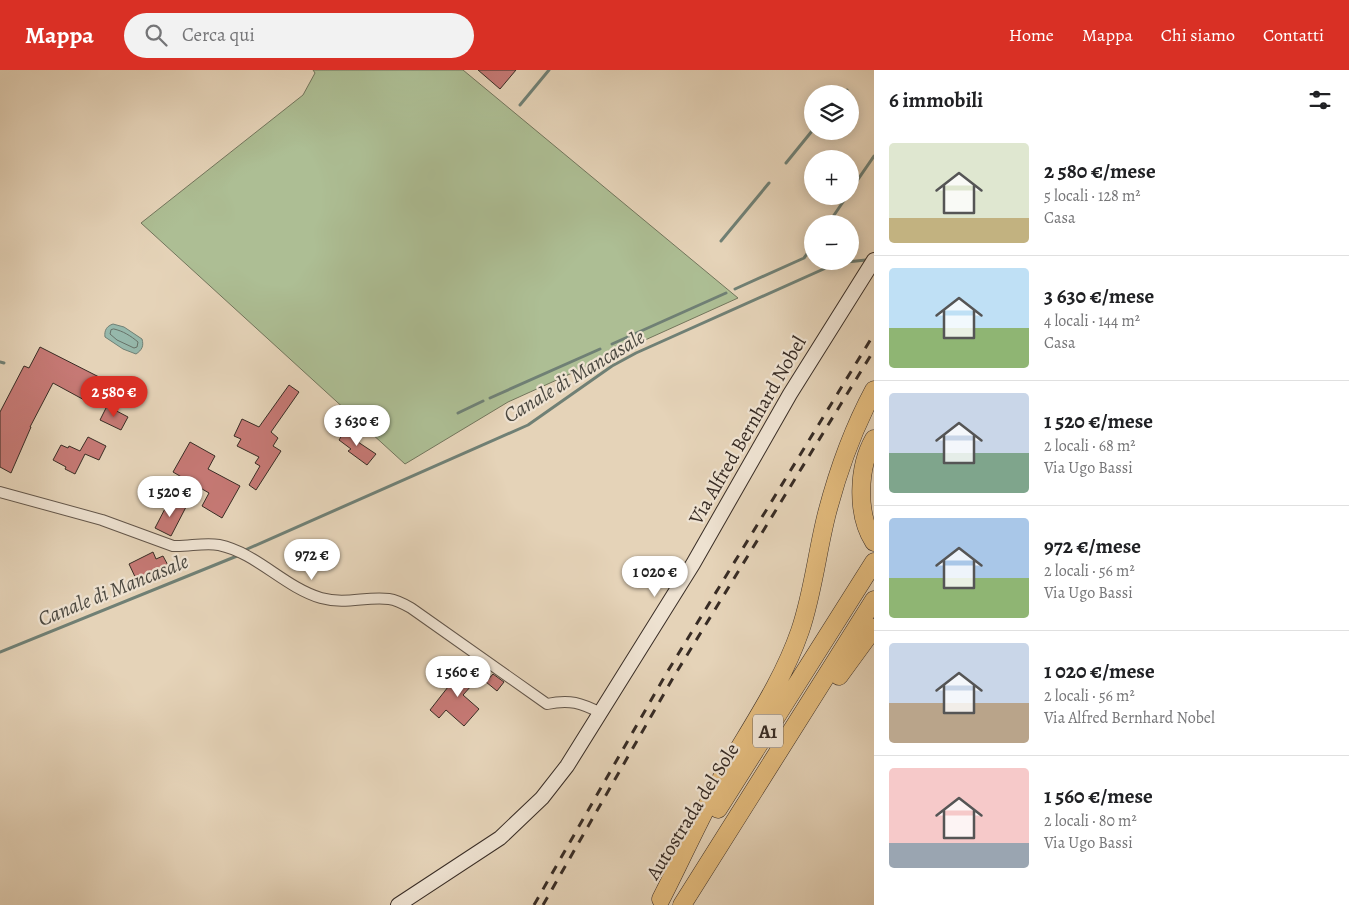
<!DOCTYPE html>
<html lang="it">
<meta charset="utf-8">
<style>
:root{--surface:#fff;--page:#f2f2f2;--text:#202124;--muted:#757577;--line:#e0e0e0;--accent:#d93025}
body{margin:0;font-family:Alegreya,serif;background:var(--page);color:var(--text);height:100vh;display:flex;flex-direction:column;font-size:19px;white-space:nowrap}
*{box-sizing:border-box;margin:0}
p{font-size:16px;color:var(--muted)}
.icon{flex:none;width:28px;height:28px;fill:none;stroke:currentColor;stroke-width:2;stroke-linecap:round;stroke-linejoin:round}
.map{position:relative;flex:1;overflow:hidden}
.sheet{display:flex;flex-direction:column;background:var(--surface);width:475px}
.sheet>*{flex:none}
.fabs{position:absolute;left:804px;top:15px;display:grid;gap:10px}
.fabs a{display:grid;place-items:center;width:55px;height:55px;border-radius:50%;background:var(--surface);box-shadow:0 2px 12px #0003;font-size:25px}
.price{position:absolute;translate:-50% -42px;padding:0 11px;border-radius:18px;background:#fff;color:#222;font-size:16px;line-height:32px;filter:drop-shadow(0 1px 2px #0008)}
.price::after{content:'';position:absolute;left:50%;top:30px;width:15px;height:11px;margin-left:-8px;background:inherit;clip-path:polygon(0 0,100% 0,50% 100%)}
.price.active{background:var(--accent);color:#fff}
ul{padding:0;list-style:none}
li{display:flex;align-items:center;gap:15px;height:125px;padding:0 15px}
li+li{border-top:1px solid var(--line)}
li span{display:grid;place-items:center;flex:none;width:140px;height:100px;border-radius:5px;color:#555}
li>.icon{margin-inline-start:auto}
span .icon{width:60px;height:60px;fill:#fffc;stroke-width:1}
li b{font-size:21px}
h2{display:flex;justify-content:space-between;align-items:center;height:60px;padding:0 15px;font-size:21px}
header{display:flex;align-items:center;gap:30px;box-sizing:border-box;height:70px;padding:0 25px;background:var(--accent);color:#fff}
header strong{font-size:24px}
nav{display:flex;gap:28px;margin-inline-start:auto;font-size:18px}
.search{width:350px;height:45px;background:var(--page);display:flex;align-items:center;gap:12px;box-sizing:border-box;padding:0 18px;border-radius:28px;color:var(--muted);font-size:19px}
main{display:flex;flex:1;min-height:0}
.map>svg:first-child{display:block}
.green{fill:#adbe94;stroke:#72755c}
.water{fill:#96b8ab;stroke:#708075}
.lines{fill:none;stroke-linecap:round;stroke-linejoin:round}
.shore{stroke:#677268;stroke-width:1}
.stream{stroke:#708075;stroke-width:3}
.building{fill:#c67975;stroke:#382c25}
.street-casing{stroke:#63564a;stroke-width:12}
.secondary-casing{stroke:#382c25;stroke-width:16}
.highway-casing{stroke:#382c25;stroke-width:19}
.street{stroke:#eee2d1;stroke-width:10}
.secondary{stroke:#eee2d1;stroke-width:14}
.highway{stroke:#e2ba7c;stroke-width:18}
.rail{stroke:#382c25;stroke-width:3;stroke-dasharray:9 9;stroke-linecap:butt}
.labels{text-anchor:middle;stroke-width:4.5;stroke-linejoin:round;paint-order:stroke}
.shield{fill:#eee2d1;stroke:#6f6359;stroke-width:1}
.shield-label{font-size:19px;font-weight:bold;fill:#382c25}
.street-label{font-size:20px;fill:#382c25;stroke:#eee2d1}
.water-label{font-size:21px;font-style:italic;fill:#4b4840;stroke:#eee2d1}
</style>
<header>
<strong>Mappa</strong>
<div class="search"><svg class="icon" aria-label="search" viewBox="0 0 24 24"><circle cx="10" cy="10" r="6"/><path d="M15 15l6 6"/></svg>Cerca qui</div>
<nav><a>Home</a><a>Mappa</a><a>Chi siamo</a><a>Contatti</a></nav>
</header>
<main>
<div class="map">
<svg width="874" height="835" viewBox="0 0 874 835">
<rect width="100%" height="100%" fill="#e5d3b8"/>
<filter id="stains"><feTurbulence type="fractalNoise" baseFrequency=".004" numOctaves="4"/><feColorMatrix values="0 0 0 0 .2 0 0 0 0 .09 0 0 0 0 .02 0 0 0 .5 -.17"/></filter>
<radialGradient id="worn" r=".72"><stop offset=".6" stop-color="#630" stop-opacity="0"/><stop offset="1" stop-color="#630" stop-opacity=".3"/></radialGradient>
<path class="green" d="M313 0H463L738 228 508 332 405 394 141 153 303 25 315 3Z"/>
<path class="water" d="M113 254 124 257 142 269C144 276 142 280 136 284L123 279 105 267C104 260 107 256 113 254Z"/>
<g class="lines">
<path class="shore" d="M114 259C123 261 131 266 138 272L137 277 134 278 117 270 110 264 111 260Z"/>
<path class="stream" d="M844 24 847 20
M520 35 549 0
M786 93 812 61
M850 121 874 86
M828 154 847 126
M721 171 769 113
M735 219 804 188 812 177
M612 274 726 223
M0 292 4 293
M490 328 600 279
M458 343 483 331
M245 480 528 355 612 296 636 283 837 193 866 190
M0 582 237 486"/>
</g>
<path class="building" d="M478 0H516L500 19Z
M40 277 101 308 88 332 53 313 30 357H31L11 403 0 397V342L24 296 29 298Z
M289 315 299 322 271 362 278 368 273 376 281 381 256 420 249 415 260 396 255 393 259 387 237 376 241 369 234 366 242 349 259 357Z
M107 336 128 347 121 360 100 350Z
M351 360 361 366 358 372 376 384 367 395 348 381 351 379 339 370 344 362 348 364Z
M88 367 106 376 99 390 85 384 75 404 65 399 66 397 53 390 61 375 68 378 69 376 80 381Z
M190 372 215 386 208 399 240 416 222 448 202 436 209 423 173 402Z
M170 429 186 437 171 466 155 458Z
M153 482 156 489 163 486 170 499 157 505 155 501 137 511 129 494Z
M466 594 480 606 463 625 479 639 464 656 446 640 439 648 430 640Z
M493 604 504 612 497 621 486 612Z"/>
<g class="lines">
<defs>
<path id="street" d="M0 422 102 450 173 476C188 477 204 472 219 475 257 483 284 517 321 528 346 535 366 526 389 529 397 530 404 534 411 538L547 634C570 629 581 633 601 643"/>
<path id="secondary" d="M398 835 500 768 542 728 567 696 693 494 790 324 874 190"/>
<path id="highway" d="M874 369C858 397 856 444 874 472
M839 606 874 558
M718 739 874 492
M661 829C682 788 701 745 724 704 751 657 782 613 800 561 813 523 817 482 827 443 838 401 853 359 874 320
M682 835 874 530"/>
</defs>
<use href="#street" class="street-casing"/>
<use href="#secondary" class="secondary-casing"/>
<use href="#highway" class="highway-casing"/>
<use href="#street" class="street"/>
<use href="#secondary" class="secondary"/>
<use href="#highway" class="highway"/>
<path class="rail" d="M534 835 666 604 874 264
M543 835 673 608 874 280"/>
</g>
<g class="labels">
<rect class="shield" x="753" y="644.5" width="30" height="33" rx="4"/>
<g class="shield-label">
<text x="768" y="668">A1</text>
</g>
<g class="street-label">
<text transform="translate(747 360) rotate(-60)" y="7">Via Alfred Bernhard Nobel</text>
<text transform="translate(692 741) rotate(-58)" y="7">Autostrada del Sole</text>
</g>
<g class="water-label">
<text transform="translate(574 306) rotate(-31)" y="7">Canale di Mancasale</text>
<text transform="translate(113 520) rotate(-22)" y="7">Canale di Mancasale</text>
</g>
</g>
<rect width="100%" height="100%" filter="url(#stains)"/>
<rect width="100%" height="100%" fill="url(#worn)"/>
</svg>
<div class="fabs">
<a><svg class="icon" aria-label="layers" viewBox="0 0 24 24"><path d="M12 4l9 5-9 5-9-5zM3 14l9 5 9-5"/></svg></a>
<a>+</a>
<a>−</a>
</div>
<b class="price active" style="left:114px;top:348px">2 580 €</b>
<b class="price" style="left:357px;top:377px">3 630 €</b>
<b class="price" style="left:170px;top:448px">1 520 €</b>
<b class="price" style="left:312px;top:511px">972 €</b>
<b class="price" style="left:655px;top:528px">1 020 €</b>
<b class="price" style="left:458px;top:628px">1 560 €</b>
</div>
<section class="sheet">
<h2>6 immobili<svg class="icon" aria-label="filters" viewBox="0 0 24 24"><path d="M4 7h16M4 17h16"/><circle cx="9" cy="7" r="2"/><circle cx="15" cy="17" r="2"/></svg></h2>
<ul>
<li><span style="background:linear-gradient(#dfe7d0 75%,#c2b280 0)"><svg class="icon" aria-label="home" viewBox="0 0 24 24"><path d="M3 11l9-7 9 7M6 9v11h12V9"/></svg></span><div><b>2 580 €/mese</b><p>5 locali · 128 m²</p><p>Casa</p></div></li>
<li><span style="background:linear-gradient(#bfe0f5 60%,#8fb573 0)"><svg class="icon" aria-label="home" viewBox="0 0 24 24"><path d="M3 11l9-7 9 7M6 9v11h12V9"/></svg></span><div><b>3 630 €/mese</b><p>4 locali · 144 m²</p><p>Casa</p></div></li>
<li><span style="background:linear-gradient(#c9d6e8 60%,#7fa58c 0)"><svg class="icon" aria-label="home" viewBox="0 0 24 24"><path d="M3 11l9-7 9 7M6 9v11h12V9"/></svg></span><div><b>1 520 €/mese</b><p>2 locali · 68 m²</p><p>Via Ugo Bassi</p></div></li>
<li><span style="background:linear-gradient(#a9c7e8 60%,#8fb573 0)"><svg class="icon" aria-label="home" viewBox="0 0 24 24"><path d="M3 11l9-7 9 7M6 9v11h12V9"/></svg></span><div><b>972 €/mese</b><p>2 locali · 56 m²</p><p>Via Ugo Bassi</p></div></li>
<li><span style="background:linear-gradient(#c9d6e8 60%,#b9a48a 0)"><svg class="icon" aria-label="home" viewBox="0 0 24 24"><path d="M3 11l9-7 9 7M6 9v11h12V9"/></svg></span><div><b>1 020 €/mese</b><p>2 locali · 56 m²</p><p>Via Alfred Bernhard Nobel</p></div></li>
<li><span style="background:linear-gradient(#f6c9c9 75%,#9aa5b1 0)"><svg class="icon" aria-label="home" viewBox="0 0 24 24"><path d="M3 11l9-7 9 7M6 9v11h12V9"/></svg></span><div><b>1 560 €/mese</b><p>2 locali · 80 m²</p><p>Via Ugo Bassi</p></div></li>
</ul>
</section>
</main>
